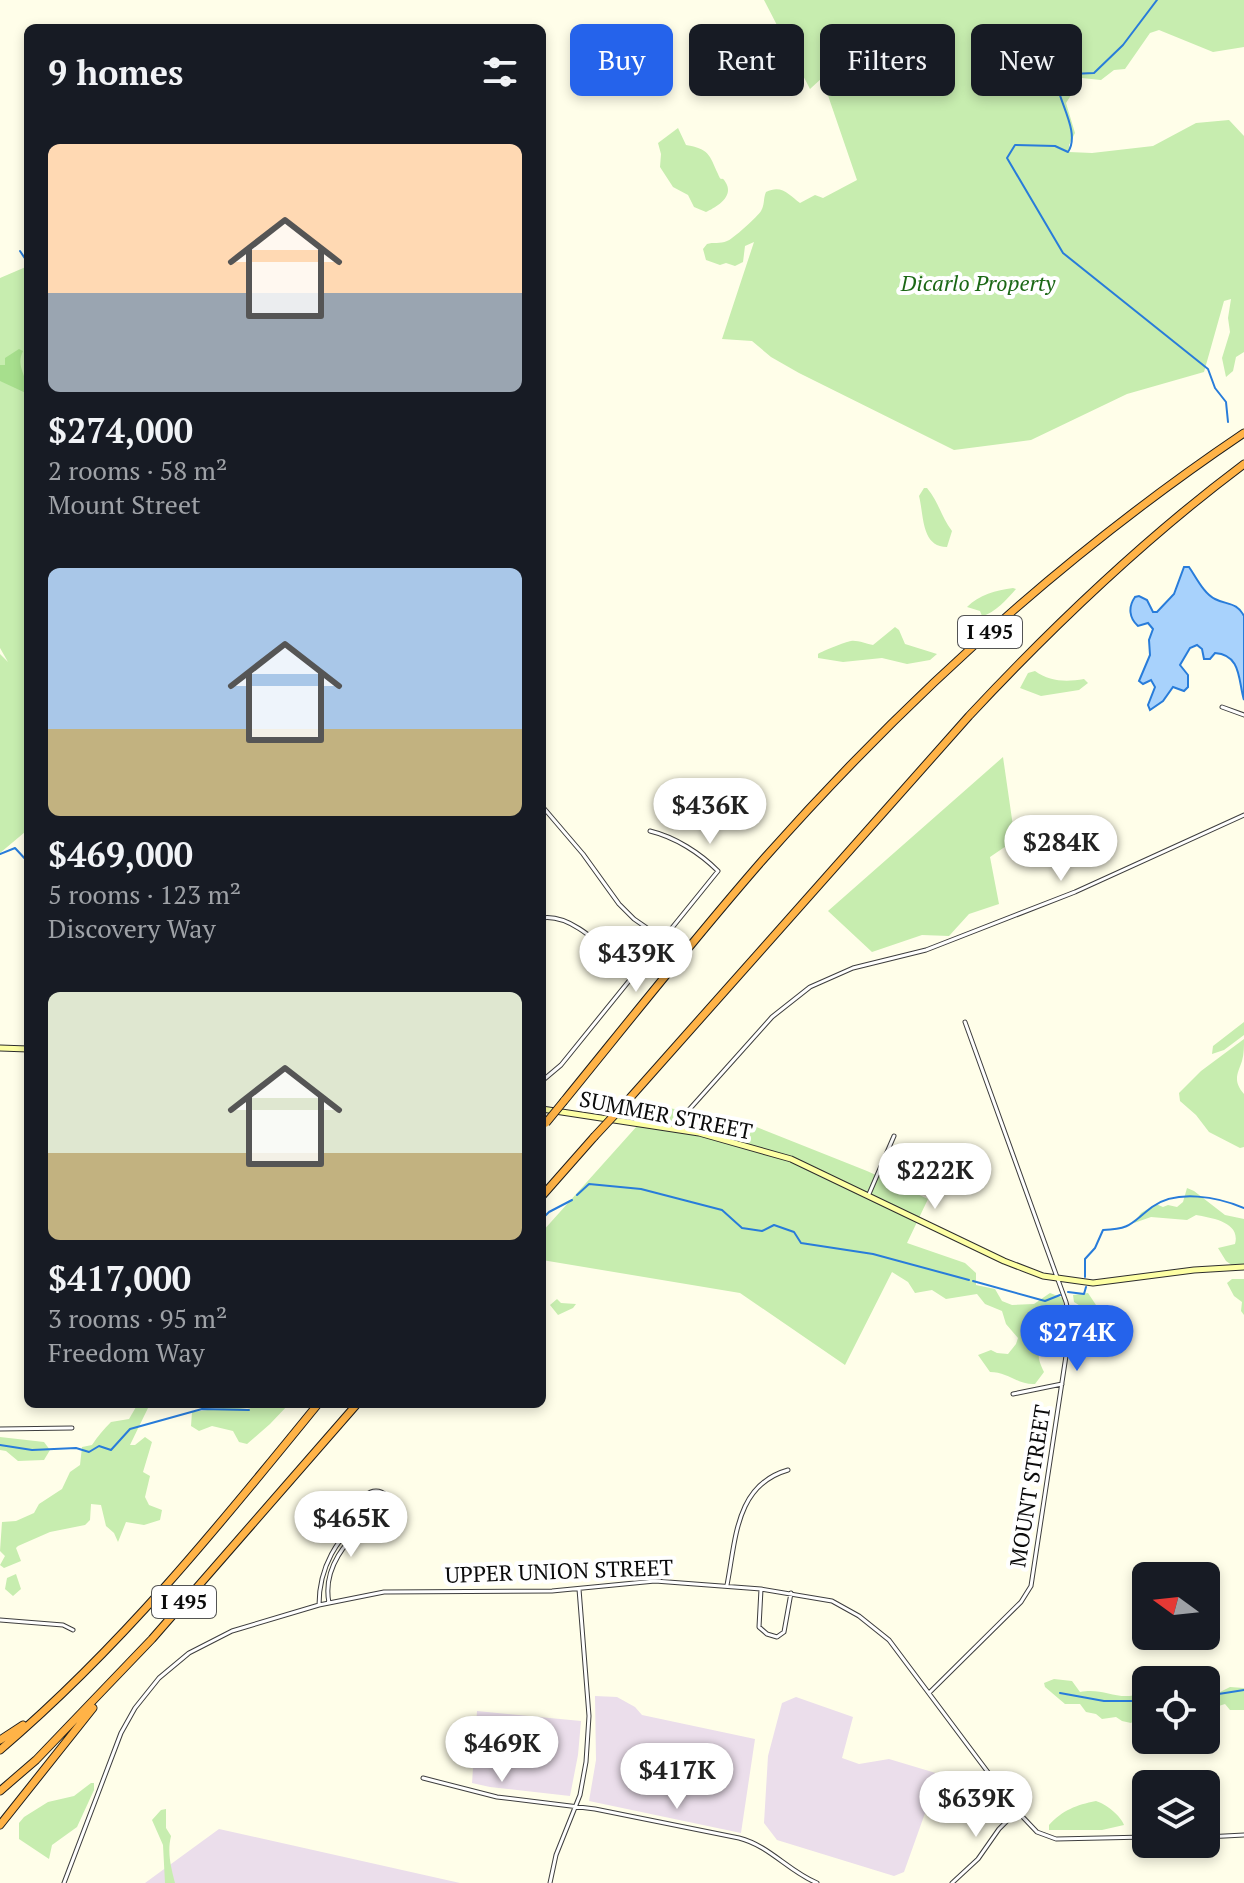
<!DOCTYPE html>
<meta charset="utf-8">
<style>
:root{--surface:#171b24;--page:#242831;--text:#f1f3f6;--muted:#9ea1a6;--accent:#2563eb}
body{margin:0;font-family:"PT Serif",serif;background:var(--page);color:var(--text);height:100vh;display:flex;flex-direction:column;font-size:30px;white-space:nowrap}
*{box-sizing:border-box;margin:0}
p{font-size:26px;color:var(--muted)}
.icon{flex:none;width:44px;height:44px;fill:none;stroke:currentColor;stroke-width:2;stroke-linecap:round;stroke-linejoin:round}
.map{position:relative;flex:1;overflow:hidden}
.panel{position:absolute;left:24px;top:24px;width:522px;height:1384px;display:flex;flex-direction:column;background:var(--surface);border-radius:12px;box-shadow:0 4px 12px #0003}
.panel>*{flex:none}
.top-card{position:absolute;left:570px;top:24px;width:554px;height:72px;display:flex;gap:16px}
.needle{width:52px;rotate:285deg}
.tools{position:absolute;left:1132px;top:1562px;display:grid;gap:16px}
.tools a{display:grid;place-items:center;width:88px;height:88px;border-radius:12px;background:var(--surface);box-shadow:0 4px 12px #0003;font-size:40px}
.price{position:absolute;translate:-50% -68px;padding:0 18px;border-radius:28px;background:#fff;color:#222;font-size:26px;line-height:52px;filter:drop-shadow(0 2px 4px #0008)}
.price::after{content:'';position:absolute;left:50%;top:48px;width:24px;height:18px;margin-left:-12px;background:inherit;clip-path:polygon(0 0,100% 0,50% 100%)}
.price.active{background:var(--accent);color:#fff}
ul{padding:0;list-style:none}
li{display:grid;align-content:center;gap:16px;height:424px;padding:0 24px}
li span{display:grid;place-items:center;height:248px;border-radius:12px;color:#555}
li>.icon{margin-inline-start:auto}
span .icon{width:144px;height:144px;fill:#fffc;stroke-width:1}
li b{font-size:34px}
h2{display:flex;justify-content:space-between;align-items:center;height:96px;padding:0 24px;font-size:34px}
.pill{padding:0 28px;border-radius:12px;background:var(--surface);box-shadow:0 4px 12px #0003;font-size:28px;line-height:72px}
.pill.active{background:var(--accent);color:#fff}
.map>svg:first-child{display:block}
.industrial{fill:#ebdeeb}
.green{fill:#c7edaf}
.forest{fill:#a7df8d}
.water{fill:#a8d2fc;stroke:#287cda;stroke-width:2}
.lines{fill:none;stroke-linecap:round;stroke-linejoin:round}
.stream{stroke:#287cda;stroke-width:2}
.street-casing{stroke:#3e3e3e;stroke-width:5}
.secondary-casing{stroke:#2d2d2d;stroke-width:7}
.highway-casing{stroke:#1c1c1c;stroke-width:9}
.street{stroke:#fff;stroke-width:3}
.secondary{stroke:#fdffa4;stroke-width:5}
.highway{stroke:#ffb347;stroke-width:7}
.highway-bridge-casing{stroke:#1c1c1c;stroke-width:9;stroke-linecap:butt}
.highway-bridge{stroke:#ffb347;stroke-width:7}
.labels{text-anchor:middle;stroke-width:8;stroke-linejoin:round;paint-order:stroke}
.shield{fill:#fff;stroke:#545454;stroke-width:2}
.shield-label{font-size:20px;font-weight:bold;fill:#0b0b0b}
.park-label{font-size:22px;font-style:italic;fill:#1c6816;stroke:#fff}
.street-label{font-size:22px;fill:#0b0b0b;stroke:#fff}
</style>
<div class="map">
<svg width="1244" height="1883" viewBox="0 0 1244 1883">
<rect width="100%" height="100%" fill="#fffee9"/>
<path class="industrial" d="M595 1696 617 1697 635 1707 642 1715 755 1739 741 1833 589 1801 596 1760Z
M796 1697 853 1717 842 1758 859 1764 889 1759 939 1774 904 1872 894 1876 777 1840 764 1823 768 1756 782 1703Z
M477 1711 581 1721 578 1755 570 1796 490 1787 472 1783Z
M219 1829 460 1883H145Z"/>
<path class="green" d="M764 0H1244V47L1213 52 1159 30 1150 33 1125 69 1114 70 1101 80 1082 78 1066 103 1075 133 1069 145V152L1092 153 1153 146 1196 123 1229 120 1244 136V352L1236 357 1233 371 1226 377 1222 358 1230 332 1228 318 1231 299 1224 301 1204 372 1127 394 1031 440 954 450 799 373 771 357 752 341 722 339 754 242 745 246 743 262 735 266 726 263 720 265 706 260 703 249 707 244C713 242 720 244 727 241 732 240 758 216 761 211 765 204 763 199 766 192 782 184 789 195 800 203L815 195 823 198 857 180 822 78 810 89Z
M678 128 686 145C709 149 709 154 718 174 722 184 721 174 726 183 734 197 716 207 706 212L694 207 688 195 673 187 660 167 661 154 658 143Z
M28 266V838L25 832 0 853V654L8 662 0 648V278Z
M924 488H927C939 502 941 517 952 531L947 547C921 547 924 515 919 496Z
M1013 588 1016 589C1007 599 995 613 982 616L980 611 967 607C979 595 996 590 1013 588Z
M895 627 899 630 905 644 937 654 930 660 907 664 882 658 843 662 818 658V654C823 651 845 642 851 641 857 640 867 644 873 645Z
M1035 671C1050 682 1067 682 1084 679L1088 683 1079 690 1041 696 1020 688 1028 673Z
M1003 757 1015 840 990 857 999 904 969 914 949 936 922 935 872 952 828 911Z
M1244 1022V1035L1224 1050 1212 1054 1213 1046Z
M1244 1039C1244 1046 1244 1054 1242 1061 1237 1075 1233 1081 1244 1094V1147L1240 1148 1209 1132 1196 1115 1180 1101 1179 1093 1201 1071Z
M655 1106 734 1118 867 1171 928 1199 907 1243 965 1263 976 1273V1285L995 1289 1002 1301 1012 1305 1034 1304 1050 1293 1063 1298 1065 1316 1060 1321 1046 1325C1045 1330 1047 1334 1047 1339 1049 1357 1030 1344 1044 1372L1035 1384C1018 1385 1008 1372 990 1372L978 1355 991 1350 997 1353 1008 1354 1016 1344 1018 1338 1006 1324 1002 1311 985 1304 977 1294 946 1299 932 1290 915 1293 908 1282 892 1272 845 1365 740 1293 542 1260V1232Z
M1187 1188 1194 1191 1225 1215 1244 1219V1265L1233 1266 1226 1261 1218 1248 1235 1244C1241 1222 1212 1218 1196 1215L1187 1220 1151 1217 1134 1223 1141 1213 1156 1204 1163 1207 1168 1205 1177 1207 1183 1202Z
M1232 1279H1244V1315L1241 1311 1242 1302 1234 1296 1227 1283Z
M1088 1293 1100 1311 1111 1314 1114 1326 1112 1328 1086 1318 1082 1307 1074 1302 1073 1295Z
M557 1299 561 1303 576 1304 573 1308 558 1315 550 1305Z
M142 1404H148V1408L130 1445H135L145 1437 152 1442 143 1472 150 1476 145 1497 149 1505 162 1510 160 1520 144 1525 126 1522 118 1542 114 1533 106 1526 101 1505 91 1504 90 1520 85 1525 50 1532 18 1546 16 1548 21 1561 4 1568 0 1565 5 1556 0 1551 2 1522 16 1521 34 1513 39 1504 62 1489 70 1472 80 1465 82 1447 92 1445C98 1436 104 1429 111 1422L129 1419 136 1407Z
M268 1404H289L270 1424 247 1444 239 1442 233 1431 212 1426 199 1431 191 1426 192 1412 231 1407 247 1409Z
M0 1437 44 1442 50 1450 44 1460 18 1461 6 1451 0 1450Z
M16 1574 21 1589 13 1596 5 1589 7 1578Z
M1054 1679 1072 1681 1080 1692C1103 1687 1116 1701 1140 1694L1146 1701V1721L1139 1716 1131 1723 1122 1721 1116 1717 1102 1719 1096 1714 1086 1712 1080 1704H1065L1045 1687 1044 1683Z
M1230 1687 1244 1688V1710H1230L1225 1704 1206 1710V1695L1216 1694Z
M91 1783H94V1790L77 1827 52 1845 49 1859 19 1839V1823L24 1817 48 1802 74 1796Z
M1096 1801C1106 1804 1121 1816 1124 1825L1102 1830H1049V1825C1063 1810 1076 1805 1096 1801Z
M166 1809V1828L171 1836C167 1853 171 1867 175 1883H165L163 1845 152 1820 161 1810Z"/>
<path class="forest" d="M19 349 23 351C15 366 28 377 28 394L0 381V365H5V358Z"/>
<path class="water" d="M1184 567H1189C1196 577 1204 594 1215 599 1227 605 1237 602 1244 616V700C1238 681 1242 655 1215 653L1210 659H1204L1202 649 1197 645 1190 648 1180 665 1188 675V687L1184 691 1173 687 1163 701 1150 710 1148 705 1155 687 1151 680 1143 684 1139 681 1150 655 1149 640 1153 629 1148 623 1138 626C1129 618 1128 607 1135 597L1139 596 1147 600 1153 612H1157L1174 594Z"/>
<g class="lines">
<path class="stream" d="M1157 0 1123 45 1094 73 1071 74 1057 85C1061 105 1080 134 1068 152L1055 146 1015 145 1007 158 1063 253 1208 369 1215 388 1226 402 1228 422
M20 251 28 263
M0 854 15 848 28 862
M577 1195 589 1184 641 1189 722 1210 742 1228 762 1231 774 1225 794 1232 801 1243 873 1254 969 1280
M542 1219 549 1212 572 1200
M1085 1277V1259L1095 1248 1103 1230C1132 1229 1131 1223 1152 1207 1177 1189 1218 1197 1244 1208
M973 1281 1045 1301 1060 1295
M1068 1292 1084 1294 1086 1287
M527 1404 528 1405
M0 1445 32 1450 76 1448 89 1452 99 1446 111 1450 130 1429 202 1409 249 1410
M1060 1693 1104 1701H1146
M1206 1696 1244 1690"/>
<defs>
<path id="street" d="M1222 707 1244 715
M542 806 583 854 619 904 634 919 663 939
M542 918C575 913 609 955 634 974
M542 1081 561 1065 718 871C700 853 675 837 650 831
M680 1130 687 1112 772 1017 810 987 853 968 926 950 1075 892 1244 815
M869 1194 894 1136
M1013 1394 1062 1384
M0 1429 72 1428
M362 1505a14 14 0 1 1 28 0a14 14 0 1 1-28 0Z
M727 1585C736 1540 735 1485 788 1470
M761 1589 759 1627 767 1634 777 1637 784 1632 791 1593
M329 1603C322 1567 347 1541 370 1518
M319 1605C319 1566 337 1539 365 1513
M0 1620 63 1625 73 1630
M929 1693 1021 1602 1031 1586 1071 1323 1066 1302 965 1022
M423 1778 497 1797 595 1809 739 1838C770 1846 788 1871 817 1883
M1206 1837 1244 1835
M64 1883 121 1733 135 1708 159 1678 189 1653 232 1631 319 1605 384 1592 552 1591 655 1581 761 1589 832 1601 859 1616 889 1640 1017 1811 1037 1832 1056 1839 1146 1837
M550 1883 556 1855 580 1795 586 1762 589 1716 579 1589
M952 1883 978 1859 999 1829 1017 1811"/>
<path id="secondary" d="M0 1048 28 1049
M542 1109 699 1133 791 1159 1004 1261 1043 1276 1093 1283 1194 1270 1244 1267"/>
<path id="highway" d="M564 1101C629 1021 693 940 761 862 903 701 1066 553 1244 433
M621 1108 969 716C1054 625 1144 539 1244 464
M542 1196 594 1137
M0 1740 23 1725
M0 1750C120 1648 219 1526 318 1404
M0 1791 36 1760 152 1639 357 1404
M0 1825 93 1708"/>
</defs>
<use href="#street" class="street-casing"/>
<use href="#secondary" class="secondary-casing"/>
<use href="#highway" class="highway-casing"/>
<use href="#street" class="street"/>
<use href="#secondary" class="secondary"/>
<use href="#highway" class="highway"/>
<defs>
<path id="highway-bridge" d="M546 1123 564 1101
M594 1137 621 1108"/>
</defs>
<use href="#highway-bridge" class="highway-bridge-casing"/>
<use href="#highway-bridge" class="highway-bridge"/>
</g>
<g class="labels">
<g class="shield">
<rect x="958" y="616" width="64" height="32" rx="6"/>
<rect x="152" y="1586" width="64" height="32" rx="6"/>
</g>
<g class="shield-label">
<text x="990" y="639">I 495</text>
<text x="184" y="1609">I 495</text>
</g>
<g class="park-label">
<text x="978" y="291">Dicarlo Property</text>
</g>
<g class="street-label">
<text transform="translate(666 1115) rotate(11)" y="8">SUMMER STREET</text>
<text transform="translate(1030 1486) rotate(-81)" y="8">MOUNT STREET</text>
<text transform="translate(559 1571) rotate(-2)" y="8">UPPER UNION STREET</text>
</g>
</g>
</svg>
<div class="tools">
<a><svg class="needle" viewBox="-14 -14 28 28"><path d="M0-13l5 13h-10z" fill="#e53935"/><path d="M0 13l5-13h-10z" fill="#9ea1a6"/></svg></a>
<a><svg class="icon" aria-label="locate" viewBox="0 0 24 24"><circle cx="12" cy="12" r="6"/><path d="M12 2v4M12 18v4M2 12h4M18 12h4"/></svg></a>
<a><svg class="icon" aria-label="layers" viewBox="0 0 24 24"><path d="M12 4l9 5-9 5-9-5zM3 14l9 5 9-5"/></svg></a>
</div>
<b class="price" style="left:710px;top:846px">$436K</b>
<b class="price" style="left:1061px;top:883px">$284K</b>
<b class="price" style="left:636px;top:994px">$439K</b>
<b class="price" style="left:935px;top:1211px">$222K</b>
<b class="price active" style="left:1077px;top:1373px">$274K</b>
<b class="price" style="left:351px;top:1559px">$465K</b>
<b class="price" style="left:502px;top:1784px">$469K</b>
<b class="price" style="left:677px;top:1811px">$417K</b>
<b class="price" style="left:976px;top:1839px">$639K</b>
<div class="top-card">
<a class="pill active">Buy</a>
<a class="pill">Rent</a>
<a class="pill">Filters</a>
<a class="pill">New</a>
</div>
<section class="panel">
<h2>9 homes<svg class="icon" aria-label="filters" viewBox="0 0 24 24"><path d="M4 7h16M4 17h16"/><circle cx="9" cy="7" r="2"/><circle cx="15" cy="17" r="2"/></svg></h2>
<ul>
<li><span style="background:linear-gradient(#ffd9b3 60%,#9aa5b1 0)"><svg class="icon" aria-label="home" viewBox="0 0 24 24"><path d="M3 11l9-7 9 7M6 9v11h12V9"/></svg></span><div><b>$274,000</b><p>2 rooms · 58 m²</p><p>Mount Street</p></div></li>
<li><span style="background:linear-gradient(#a9c7e8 65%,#c2b280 0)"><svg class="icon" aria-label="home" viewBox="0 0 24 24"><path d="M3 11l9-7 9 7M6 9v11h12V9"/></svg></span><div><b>$469,000</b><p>5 rooms · 123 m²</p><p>Discovery Way</p></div></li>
<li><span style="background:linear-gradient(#dfe7d0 65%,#c2b280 0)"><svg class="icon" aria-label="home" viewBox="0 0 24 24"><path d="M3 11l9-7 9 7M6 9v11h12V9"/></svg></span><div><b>$417,000</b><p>3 rooms · 95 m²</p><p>Freedom Way</p></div></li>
</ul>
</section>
</div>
